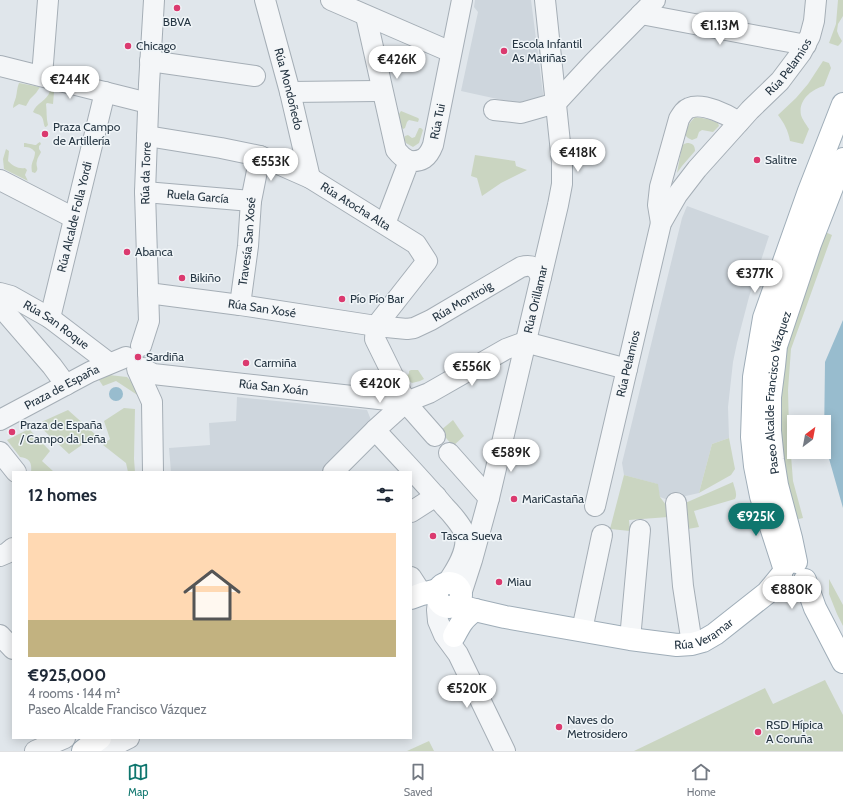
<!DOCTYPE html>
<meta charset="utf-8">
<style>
:root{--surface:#fff;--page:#f2f2f3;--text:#1f2937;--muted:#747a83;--line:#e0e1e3;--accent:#0f766e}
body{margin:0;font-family:Cabin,sans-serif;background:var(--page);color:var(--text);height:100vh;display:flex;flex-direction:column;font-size:15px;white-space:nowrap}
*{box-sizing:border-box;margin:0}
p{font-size:13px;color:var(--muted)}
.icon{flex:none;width:22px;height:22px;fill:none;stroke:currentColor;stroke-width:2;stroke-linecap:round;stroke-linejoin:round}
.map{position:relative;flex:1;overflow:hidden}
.sheet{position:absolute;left:12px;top:471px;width:400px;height:268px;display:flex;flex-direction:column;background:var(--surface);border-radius:0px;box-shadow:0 2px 10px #0003}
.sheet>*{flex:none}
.needle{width:26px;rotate:32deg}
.fabs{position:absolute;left:787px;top:415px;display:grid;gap:8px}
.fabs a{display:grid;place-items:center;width:44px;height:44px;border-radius:0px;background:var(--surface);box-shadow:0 2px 10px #0003;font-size:20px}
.price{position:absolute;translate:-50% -34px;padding:0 9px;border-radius:14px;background:#fff;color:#222;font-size:13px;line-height:26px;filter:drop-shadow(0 1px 2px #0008)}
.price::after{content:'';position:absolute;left:50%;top:24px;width:12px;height:9px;margin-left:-6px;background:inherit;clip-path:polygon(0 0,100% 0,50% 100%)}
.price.active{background:var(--accent);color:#fff}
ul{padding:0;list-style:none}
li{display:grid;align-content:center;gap:8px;height:212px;padding:0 16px}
li span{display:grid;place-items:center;height:124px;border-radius:0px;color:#555}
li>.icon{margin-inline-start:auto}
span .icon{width:72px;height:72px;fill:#fffc;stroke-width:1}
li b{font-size:17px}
h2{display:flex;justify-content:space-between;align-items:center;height:48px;padding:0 16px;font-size:17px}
.dock{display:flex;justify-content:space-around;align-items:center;height:56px;border-top:1px solid var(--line);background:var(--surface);font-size:11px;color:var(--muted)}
.dock a{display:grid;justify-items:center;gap:2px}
.dock .active{color:var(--accent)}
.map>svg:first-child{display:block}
.built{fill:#ced6dd}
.green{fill:#cad5c1}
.water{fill:#98bcce}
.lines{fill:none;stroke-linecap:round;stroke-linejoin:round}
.minor-casing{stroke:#a5aeb6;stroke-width:22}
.major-casing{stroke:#9fadb8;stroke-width:24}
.minor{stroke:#f4f6f8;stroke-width:20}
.major{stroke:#fff;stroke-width:22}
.poi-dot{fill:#db3a6f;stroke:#f0f5f8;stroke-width:1.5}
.labels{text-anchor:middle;stroke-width:3;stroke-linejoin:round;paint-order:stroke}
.poi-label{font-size:12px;fill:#273744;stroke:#f0f5f8;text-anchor:start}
.street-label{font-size:12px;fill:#273744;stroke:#f0f5f8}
</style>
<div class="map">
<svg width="843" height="751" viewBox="0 0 843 751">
<rect width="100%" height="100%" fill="#e0e6eb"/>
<path class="built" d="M475 0H531L544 101 516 103 461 91 478 12 474 7Z
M687 206 769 236 749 297 737 343 733 362 728 407 729 438 712 444 699 493 668 500 660 497 657 484 624 475 622 463 682 218Z
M237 397 367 410 371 420 323 472H171L169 448 210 445 209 423 236 421Z"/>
<path class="green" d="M838 0H843V16L838 24 837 31 839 36 842 41 840 44 838 46 829 43 836 24Z
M823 61 829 63 831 68 824 86C812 89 798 100 801 115 802 119 806 124 809 129L803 144 790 141C788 130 784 123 778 115L796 98 808 84Z
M19 83 40 87 36 93 30 99 26 106 19 104 13 108C13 104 15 101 16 97 17 92 17 88 19 83Z
M52 90 54 92 53 104 47 103 46 104C47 111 46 118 48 125L46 127H45C43 123 44 119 41 116 39 114 36 114 33 112 36 103 47 101 50 91Z
M401 111 418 118 419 119 418 122 409 120 407 122 405 128 403 129C400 126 399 119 399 114Z
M695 117 708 119 718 123 719 126 713 132 702 130 699 132 697 138 692 140 688 138 685 135C686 128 690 122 695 117Z
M419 128H421L423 130 419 143 413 147 406 143 404 139 405 136 408 135 412 138 415 137Z
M40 142 41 144 39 146V149L41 152C40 155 37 158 37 161 35 167 40 168 35 173L32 172C30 162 35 160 35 152 32 148 29 147 24 147V143C26 143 34 145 36 145 37 144 38 143 40 142Z
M687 143C692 143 695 145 695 151L682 166 677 173 682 146 684 144Z
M6 149 9 151 8 161C13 166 18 169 25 168L27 170 25 175 28 181 4 169 3 159Z
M475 155 515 161 516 166 527 170 501 183 482 196 477 178 471 176Z
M807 224 832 235 791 349 788 390 789 430 793 481 803 518 790 521 771 384Z
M411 370H418L424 379 420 381 412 383 408 380 405 374 408 375 409 373V371Z
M109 375 127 377 135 385 142 398 116 381 103 386 99 380Z
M124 408 135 409 134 459 135 472H128L126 463 103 445 110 439 104 421Z
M68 410 96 435 69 454 37 424Z
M453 420 464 436 453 446 440 431Z
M29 429 50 451 42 461 54 472H31C32 463 30 458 20 457L7 440Z
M729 438 735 469 731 475 699 493 712 444Z
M624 475 658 484 660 497 666 505 668 517 629 520 630 531 610 529Z
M733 482C734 487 738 494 735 499L694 511 699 527 688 529 683 504Z
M829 579 843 605V626L837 614 829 594Z
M825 680 843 715V751H634L765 688 773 704Z
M429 741 434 751H407Z"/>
<path class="water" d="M843 320V508L824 441 825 362Z
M109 394a7 7 0 1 1 14 0a7 7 0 1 1-14 0Z"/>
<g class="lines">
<defs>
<g id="minor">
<path id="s1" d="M265 0 290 92 310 178"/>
<path d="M331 0 451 52"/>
<path d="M641 14 806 45"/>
<path d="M366 16 396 150C400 155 403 158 409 161"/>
<path d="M150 61 255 76"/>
<path d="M0 66 148 103"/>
<path d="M42 76 48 0"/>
<path d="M290 92 377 91"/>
<path d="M494 110 521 113 556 103 593 63 655 0"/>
<path id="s2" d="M147 136 221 148 260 156 310 178 416 244 427 261 376 326"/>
<path d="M0 180 74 218"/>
<path id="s3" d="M145 192 251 201"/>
<path d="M661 223 658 205 660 187 679 119C682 114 684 110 689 108 703 102 728 115 739 122"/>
<path id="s4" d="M385 224 409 161C422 162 428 158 433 145L462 0"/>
<path id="s5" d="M0 293 11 296 50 318 109 363"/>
<path id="s6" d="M148 293 240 305 376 326 407 329 414 328 431 320 521 267C532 264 536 267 541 277"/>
<path id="s7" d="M240 305 248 246 251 201 260 156"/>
<path d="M0 306 52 366 66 385"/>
<path id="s8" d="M50 318 105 92"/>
<path d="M376 326 375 339 406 402 413 411 435 436"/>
<path d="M525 342 627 369"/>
<path id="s9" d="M141 346 149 321 145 192 149 84 154 0"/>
<path id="s10" d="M143 368 153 374 406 402"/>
<path d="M137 369 152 402 153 472"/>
<path id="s11" d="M0 420 90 372 126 357"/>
<path d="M375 430C398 455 423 481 445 507 451 513 461 525 464 532 470 549 456 570 447 583"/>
<path d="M0 452 16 472"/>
<path d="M449 453 489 498"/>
<path d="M333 472 375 430 406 402 429 393 506 349 525 342"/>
<path d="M676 503 683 586 692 644"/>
<path id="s12" d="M595 506 661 223 677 195 697 169 750 110 780 81 801 53 810 36 814 21 816 0"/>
<path d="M411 512 436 496"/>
<path d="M0 556 7 553 13 548"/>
<path d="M411 577 422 594"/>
<path id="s13" d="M461 594 472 560 489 498 558 205 562 184V162L545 0"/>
<path d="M438 600 437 610 438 621 444 635 458 654 505 751"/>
<path d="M582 630 602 535"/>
<path d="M0 635 13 649"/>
<path d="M630 639 640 530"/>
<path d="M35 751 65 738"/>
<path d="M107 751 117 744 129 738"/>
</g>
<g id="major">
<path id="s14" d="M796 562 791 538 777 485 773 460 770 431V397L774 366 776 346 810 244 843 159"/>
<path d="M784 567 761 496 755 466 752 437 754 377 764 318 809 191 843 104"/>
<path d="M805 580 815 608 843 662"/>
<circle cx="449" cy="595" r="12"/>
<path d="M411 598 422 594 438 590"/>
<path id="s15" d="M456 605 475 610 505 617 630 639 677 645 692 644 703 641 715 634 767 593 781 576"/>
<path d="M454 636C461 623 463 619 475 610"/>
<path d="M83 751 100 738"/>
</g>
</defs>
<use href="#minor" class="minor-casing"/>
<use href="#major" class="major-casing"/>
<use href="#minor" class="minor"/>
<use href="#major" class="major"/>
</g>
<g class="poi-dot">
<circle cx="177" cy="8" r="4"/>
<circle cx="128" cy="46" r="4"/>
<circle cx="504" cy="51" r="4"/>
<circle cx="45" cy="134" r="4"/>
<circle cx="757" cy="160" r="4"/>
<circle cx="127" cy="252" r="4"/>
<circle cx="182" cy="278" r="4"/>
<circle cx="342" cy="299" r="4"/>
<circle cx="138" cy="357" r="4"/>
<circle cx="246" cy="363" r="4"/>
<circle cx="12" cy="432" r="4"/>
<circle cx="514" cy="499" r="4"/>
<circle cx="433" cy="536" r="4"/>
<circle cx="499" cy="582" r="4"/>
<circle cx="559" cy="727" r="4"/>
<circle cx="758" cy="732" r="4"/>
</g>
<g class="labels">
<g class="poi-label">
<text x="177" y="26" text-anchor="middle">BBVA</text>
<text x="512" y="48">Escola Infantil<tspan x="512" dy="14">As Mariñas</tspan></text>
<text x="136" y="50">Chicago</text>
<text x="53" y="131">Praza Campo<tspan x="53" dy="14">de Artillería</tspan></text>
<text x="765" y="164">Salitre</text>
<text x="135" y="256">Abanca</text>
<text x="190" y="282">Bikiño</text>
<text x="350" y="303">Pío Pío Bar</text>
<text x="146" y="361">Sardiña</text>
<text x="254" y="367">Carmiña</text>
<text x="20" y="429">Praza de España<tspan x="20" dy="14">/ Campo da Leña</tspan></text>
<text x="522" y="503">MariCastaña</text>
<text x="441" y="540">Tasca Sueva</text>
<text x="507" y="586">Miau</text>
<text x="567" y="724">Naves do<tspan x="567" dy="14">Metrosidero</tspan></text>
<text x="766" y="729">RSD Hípica<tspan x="766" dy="14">A Coruña</tspan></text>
</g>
<g class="street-label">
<text dy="4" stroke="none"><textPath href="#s12" startOffset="493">Rúa Pelamios</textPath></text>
<text dy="4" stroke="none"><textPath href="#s1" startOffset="92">Rúa Mondoñedo</textPath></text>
<text dy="4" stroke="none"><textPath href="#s4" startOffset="123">Rúa Tui</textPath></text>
<text dy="4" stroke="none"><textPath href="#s9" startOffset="174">Rúa da Torre</textPath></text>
<text dy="4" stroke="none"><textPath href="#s3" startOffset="53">Ruela García</textPath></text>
<text dy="4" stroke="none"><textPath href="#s2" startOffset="223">Rúa Atocha Alta</textPath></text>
<text dy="4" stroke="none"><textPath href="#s8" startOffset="104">Rúa Alcalde Folla Yordi</textPath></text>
<text dy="4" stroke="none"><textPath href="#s7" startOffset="64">Travesía San Xosé</textPath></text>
<text dy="4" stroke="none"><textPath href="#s13" startOffset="304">Rúa Orillamar</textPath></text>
<text dy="4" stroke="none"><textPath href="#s6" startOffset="324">Rúa Montroig</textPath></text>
<text dy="4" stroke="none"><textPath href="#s6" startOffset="115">Rúa San Xosé</textPath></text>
<text dy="4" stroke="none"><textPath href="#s5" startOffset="65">Rúa San Roque</textPath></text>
<text dy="4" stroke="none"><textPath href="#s12" startOffset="146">Rúa Pelamios</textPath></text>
<text dy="4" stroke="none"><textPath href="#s11" startOffset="70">Praza de España</textPath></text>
<text dy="4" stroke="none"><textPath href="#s10" startOffset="133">Rúa San Xoán</textPath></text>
<text dy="4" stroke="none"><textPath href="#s14" startOffset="173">Paseo Alcalde Francisco Vázquez</textPath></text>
<text dy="4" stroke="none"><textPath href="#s15" startOffset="254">Rúa Veramar</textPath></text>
</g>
</g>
</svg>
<div class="fabs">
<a><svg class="needle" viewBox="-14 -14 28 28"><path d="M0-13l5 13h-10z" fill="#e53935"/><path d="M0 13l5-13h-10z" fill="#747a83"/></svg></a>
</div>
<b class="price" style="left:720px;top:46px">€1.13M</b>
<b class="price" style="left:397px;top:80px">€426K</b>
<b class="price" style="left:70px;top:100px">€244K</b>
<b class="price" style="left:578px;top:173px">€418K</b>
<b class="price" style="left:271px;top:182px">€553K</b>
<b class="price" style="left:755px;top:294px">€377K</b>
<b class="price" style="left:472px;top:387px">€556K</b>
<b class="price" style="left:380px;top:404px">€420K</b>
<b class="price" style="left:511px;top:473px">€589K</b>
<b class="price active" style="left:756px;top:537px">€925K</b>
<b class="price" style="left:792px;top:610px">€880K</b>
<b class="price" style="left:467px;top:709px">€520K</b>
<section class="sheet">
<h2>12 homes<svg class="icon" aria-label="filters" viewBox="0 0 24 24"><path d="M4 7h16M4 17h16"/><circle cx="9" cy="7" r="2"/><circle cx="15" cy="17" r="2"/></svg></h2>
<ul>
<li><span style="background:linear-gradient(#ffd9b3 70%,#c2b280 0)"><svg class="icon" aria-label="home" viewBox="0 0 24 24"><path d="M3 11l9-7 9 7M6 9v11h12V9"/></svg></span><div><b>€925,000</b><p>4 rooms · 144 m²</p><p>Paseo Alcalde Francisco Vázquez</p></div></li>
</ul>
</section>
</div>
<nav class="dock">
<a class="active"><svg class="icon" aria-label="map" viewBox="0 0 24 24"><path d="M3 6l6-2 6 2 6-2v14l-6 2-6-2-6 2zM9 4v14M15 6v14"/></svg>Map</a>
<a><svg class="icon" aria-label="saved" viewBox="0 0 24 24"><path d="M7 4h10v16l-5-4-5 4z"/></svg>Saved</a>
<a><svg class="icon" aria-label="home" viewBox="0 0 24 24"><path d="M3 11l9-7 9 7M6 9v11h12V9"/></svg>Home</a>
</nav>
